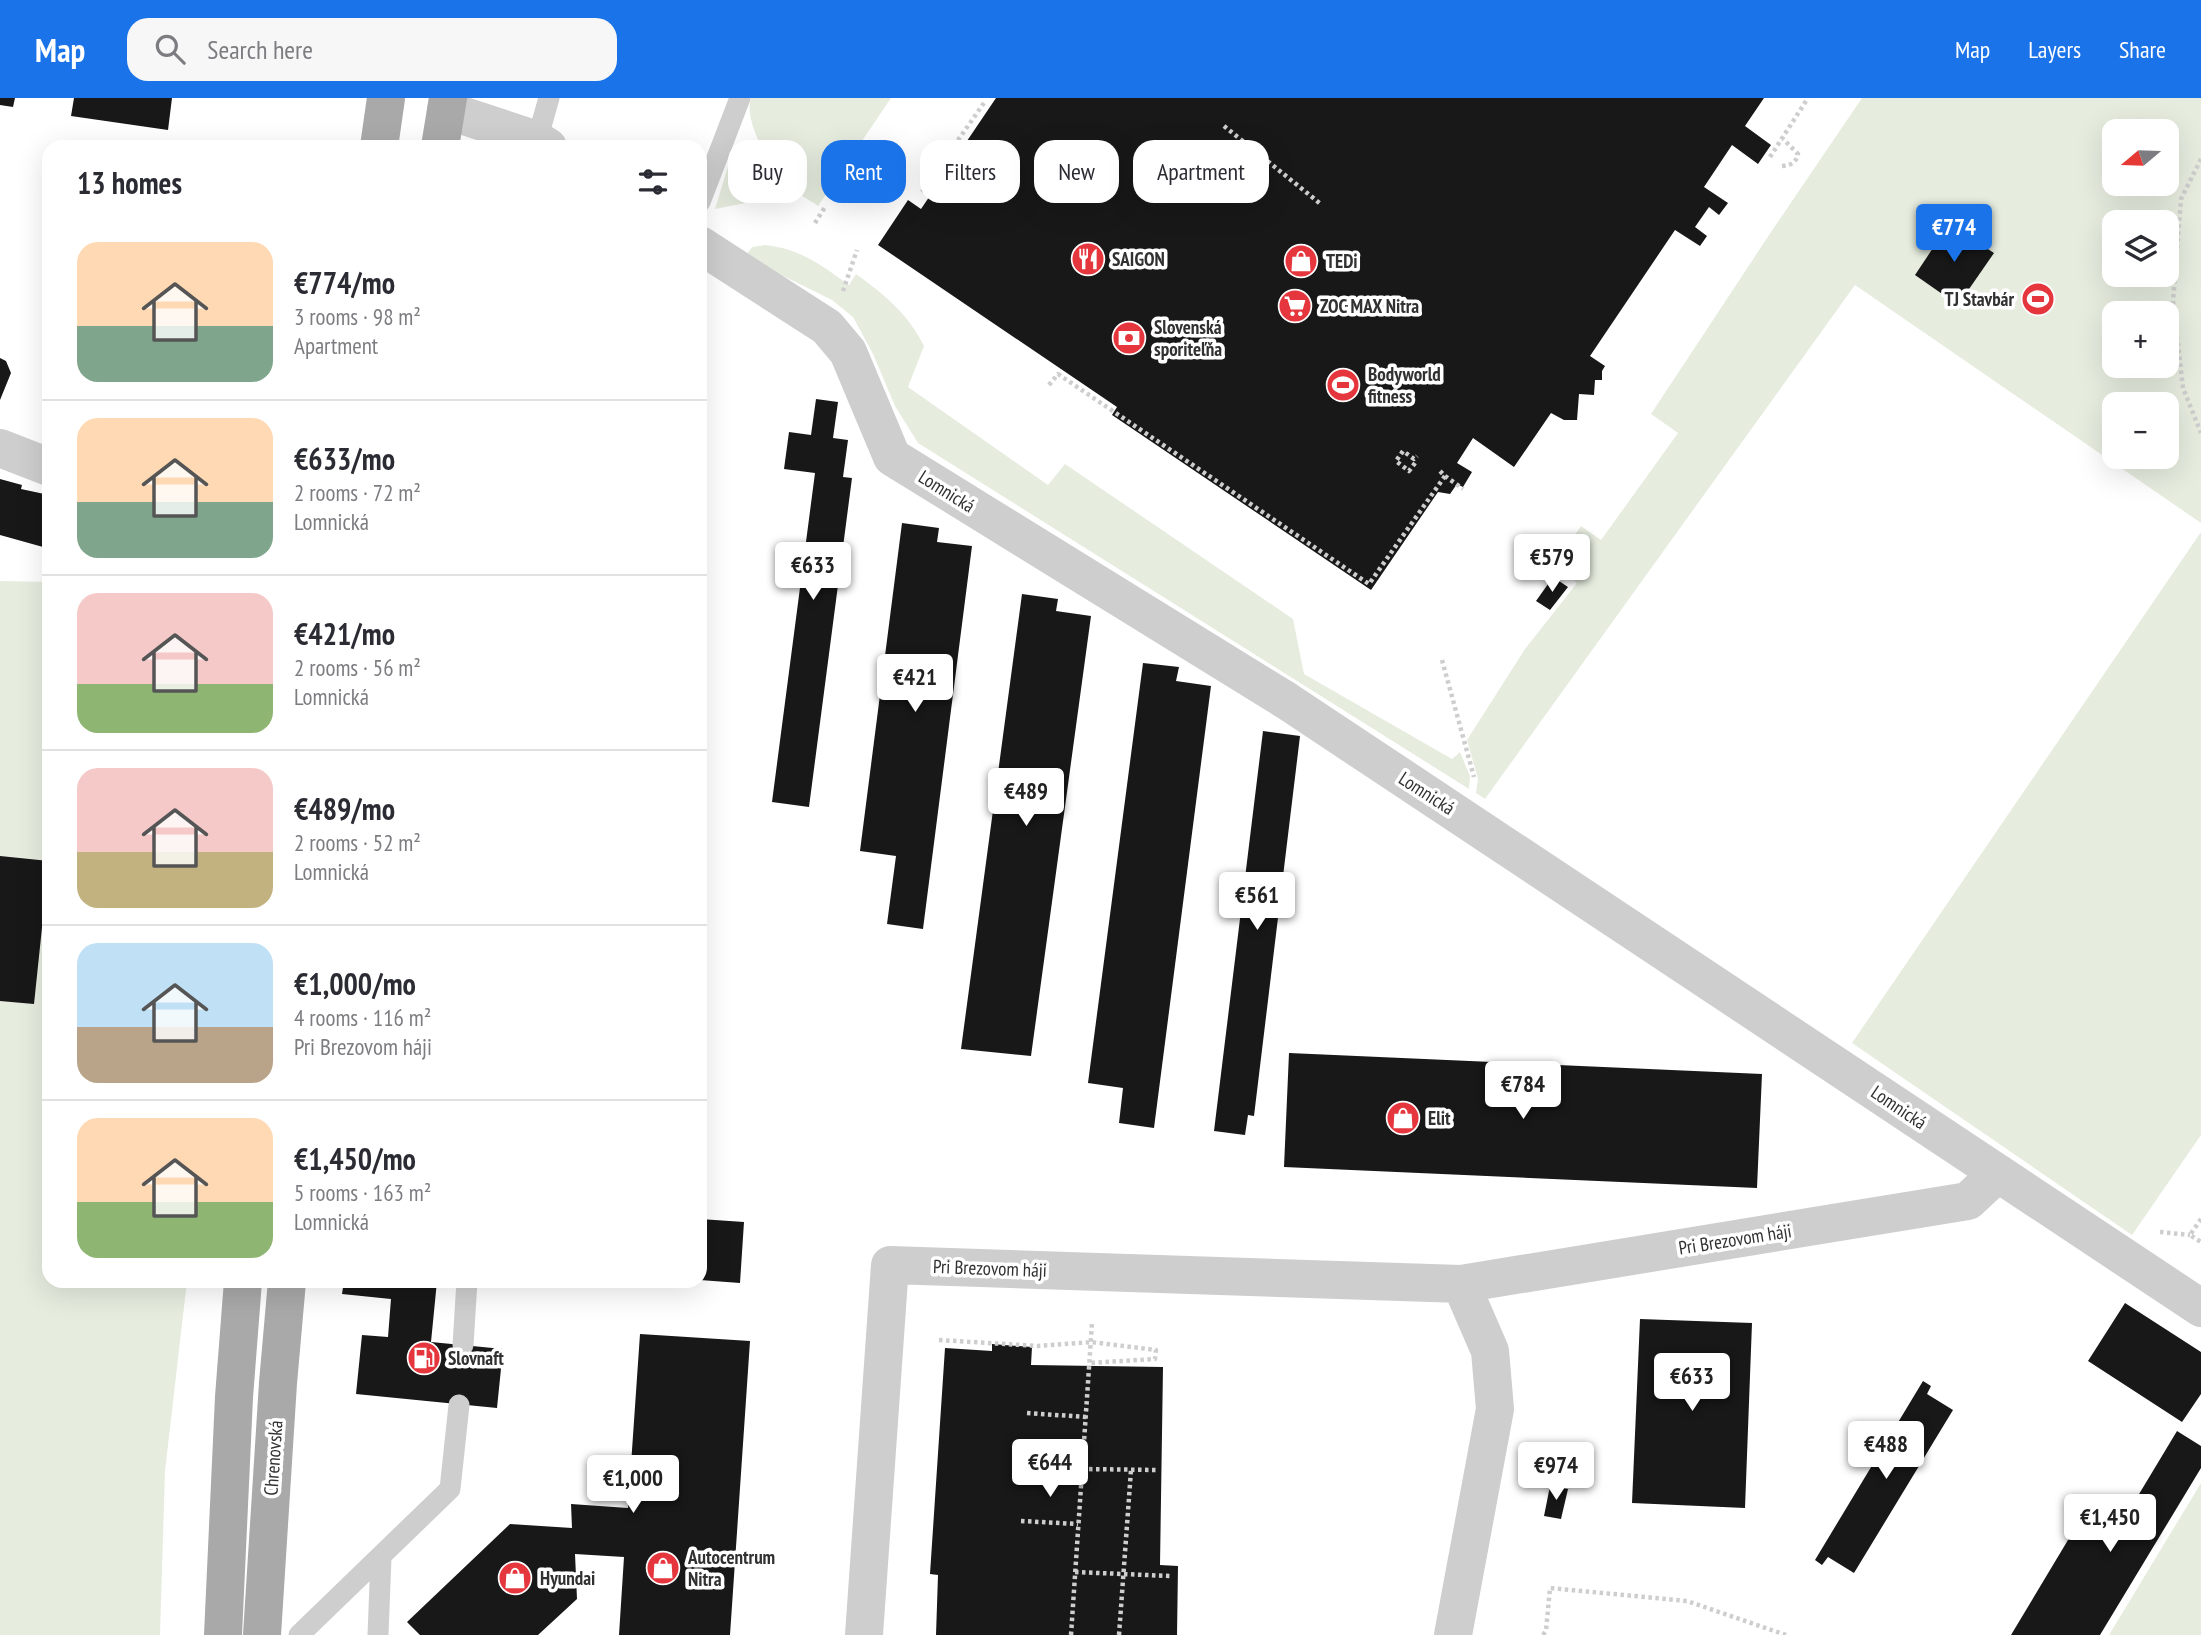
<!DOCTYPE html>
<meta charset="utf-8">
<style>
:root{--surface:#fff;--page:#f7f7f7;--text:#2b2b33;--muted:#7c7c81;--line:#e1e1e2;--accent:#1a73e8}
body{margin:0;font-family:"PT Sans Narrow",sans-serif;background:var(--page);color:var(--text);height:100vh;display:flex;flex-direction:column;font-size:26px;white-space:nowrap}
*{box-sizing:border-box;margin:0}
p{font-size:23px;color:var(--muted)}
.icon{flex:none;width:38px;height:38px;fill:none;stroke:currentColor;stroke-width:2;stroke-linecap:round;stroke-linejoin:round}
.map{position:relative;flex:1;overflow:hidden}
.drawer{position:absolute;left:42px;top:42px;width:665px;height:1148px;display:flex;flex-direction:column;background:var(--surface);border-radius:21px;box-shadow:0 7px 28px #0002}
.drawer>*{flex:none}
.hud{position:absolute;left:728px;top:42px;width:665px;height:63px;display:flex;gap:14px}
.needle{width:46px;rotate:251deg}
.buttons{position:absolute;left:2102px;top:21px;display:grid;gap:14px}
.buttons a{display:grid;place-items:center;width:77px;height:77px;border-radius:14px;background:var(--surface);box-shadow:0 7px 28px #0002;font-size:35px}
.price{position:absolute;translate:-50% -60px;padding:0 16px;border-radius:7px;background:#fff;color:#222;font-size:23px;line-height:46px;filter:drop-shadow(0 2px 4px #0008)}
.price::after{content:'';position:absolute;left:50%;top:42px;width:21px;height:16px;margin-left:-10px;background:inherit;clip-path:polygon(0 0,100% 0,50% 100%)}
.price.selected{background:var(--accent);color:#fff}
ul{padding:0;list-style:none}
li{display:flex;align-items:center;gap:21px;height:175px;padding:0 35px}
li+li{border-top:2px solid var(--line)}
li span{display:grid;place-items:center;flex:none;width:196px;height:140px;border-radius:21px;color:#555}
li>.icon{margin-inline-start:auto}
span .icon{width:84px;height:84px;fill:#fffc;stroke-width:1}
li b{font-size:30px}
h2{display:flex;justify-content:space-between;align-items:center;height:84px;padding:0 35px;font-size:30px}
.pill{padding:0 24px;border-radius:21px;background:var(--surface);box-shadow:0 7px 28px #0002;font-size:24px;line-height:63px}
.pill.selected{background:var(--accent);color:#fff}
header{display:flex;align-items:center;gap:42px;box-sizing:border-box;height:98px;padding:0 35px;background:var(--accent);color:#fff}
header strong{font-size:33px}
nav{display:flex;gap:38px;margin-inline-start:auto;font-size:24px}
.search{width:490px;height:63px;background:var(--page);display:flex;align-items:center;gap:18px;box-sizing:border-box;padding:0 24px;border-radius:21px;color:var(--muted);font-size:26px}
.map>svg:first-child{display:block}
.green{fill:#e6eddf;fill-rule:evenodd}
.building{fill:#181818}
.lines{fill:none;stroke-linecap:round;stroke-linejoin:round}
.path{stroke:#cecece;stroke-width:4.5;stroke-dasharray:3.5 3.5;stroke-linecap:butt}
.service{stroke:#cecece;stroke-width:21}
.minor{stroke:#cecece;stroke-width:38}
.primary{stroke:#a9a9a9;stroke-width:38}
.labels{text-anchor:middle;stroke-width:7;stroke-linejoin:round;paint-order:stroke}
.poi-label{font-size:19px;font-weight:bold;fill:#313131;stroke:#fff;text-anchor:start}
.street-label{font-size:19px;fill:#313131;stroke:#fff}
</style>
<header>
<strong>Map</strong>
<div class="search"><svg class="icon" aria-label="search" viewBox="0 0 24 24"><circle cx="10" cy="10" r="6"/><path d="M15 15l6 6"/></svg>Search here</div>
<nav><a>Map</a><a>Layers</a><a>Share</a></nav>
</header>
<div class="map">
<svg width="2201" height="1537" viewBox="0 0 2201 1537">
<rect width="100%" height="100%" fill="#fff"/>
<path class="green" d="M751 0H891L818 108C808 101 794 94 786 85 770 68 743 23 751 0Z
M1862 0H2201V425L1855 187 1485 701 1476 695 1478 681 1467 642 1525 551 1577 485 1556 465 1581 428 1601 442 1678 335 1651 316 1773 131ZM2114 33H2166V86H2114ZM2114 124H2166V177H2114ZM2114 215H2166V268H2114ZM2114 306H2166V359H2114Z
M735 60 739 61 767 101 715 111 730 62Z
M765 147C801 151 821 167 849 187L856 176C884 196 909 217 924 248L908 289 1048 387 1065 366 1293 521 1304 576 1452 661 1460 654 1470 678 1469 691 918 345 895 308 873 256 853 219 832 202 745 159 752 149Z
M2201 434V1037L2132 1137 1852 945Z
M0 483 49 484V1183H187L165 1373 160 1537H0Z
M2201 1385V1537H2109Z"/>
<path class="building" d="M0 0H15L13 9 0 7Z
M74 0H172L168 32 71 18Z
M996 0H1764L1745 28 1771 47 1758 66 1732 47 1704 89 1728 105 1719 117 1709 109 1695 129 1707 138 1700 148 1675 132 1590 258 1605 268 1602 273V282H1595L1594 297 1579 296 1577 322H1564L1551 315 1514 369 1473 340 1457 365 1472 374 1463 389 1457 386 1450 396 1438 394 1371 492 1112 317 1117 309 878 147 908 102 921 111Z
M1949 126 1994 155 1958 207 1915 177Z
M0 260 6 263 11 275 0 302Z
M816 301 838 304 833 340 848 342 843 379 852 380 809 709 772 704 815 375 784 371 789 334 811 337Z
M0 381 22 387 21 391 49 397V427L43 449 0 437Z
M902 425 939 430 937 444 972 448 923 831 887 826 896 758 860 753Z
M1553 479 1568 489 1550 512 1536 503Z
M1022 496 1058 501 1056 513 1091 518 1031 958 961 951Z
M1143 565 1179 569 1176 583 1211 588 1154 1030 1119 1025 1123 990 1088 985Z
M1263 633 1300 638 1254 1018 1248 1017 1245 1037 1214 1033Z
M0 758 49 763 34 906 0 903Z
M1289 955 1762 976 1757 1090 1284 1069Z
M700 1121 744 1124 740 1185 700 1182Z
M344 1183H437L431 1244 503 1251 497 1310 356 1296 362 1237 388 1239 391 1201 342 1196Z
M2125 1205 2201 1254V1296L2182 1324 2088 1263Z
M1640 1221 1752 1225 1745 1410 1632 1405Z
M640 1236 750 1243 730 1537H619L624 1459 575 1456 577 1501 538 1537H420L407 1524 510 1426 572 1430 571 1406 628 1410Z
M992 1246 1032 1249 1031 1267 1163 1269 1160 1467 1178 1468 1177 1537H936L938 1477 930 1476 945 1250 992 1253Z
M1923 1283 1931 1288 1927 1296 1953 1312 1854 1475 1828 1459 1822 1467 1815 1462Z
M2177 1333 2201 1348V1370L2100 1537H2011L2080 1422 2112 1441Z
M1550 1388 1568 1391 1561 1421 1544 1418Z"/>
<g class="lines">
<path class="path" d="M1224 28 1322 107
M1770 59 1808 0
M2201 61 2181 101 2173 203 2183 290 2201 335
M1782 68C1791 67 1796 65 1798 56L1783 41
M922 94 986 2
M815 125 825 109
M843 193 857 152
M1049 287 1058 276 1369 486 1445 378 1440 373
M1394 290 1402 295
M1415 365 1409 373 1396 363 1403 353 1414 361 1417 358
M1445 378 1463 391
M1442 562 1474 679
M2201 1121 2190 1137 2201 1144
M2160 1134 2190 1137
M939 1242 1038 1248 1091 1244 1156 1252 1155 1261 1089 1265
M1027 1315 1086 1319
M1082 1371 1157 1372
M1021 1423 1078 1426
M1075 1474 1170 1478
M1071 1537 1092 1225
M1119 1537 1131 1372
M1543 1537 1546 1533 1550 1490 1687 1503 1786 1537"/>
<path class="service" d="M537 42 549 0
M700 104 740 0
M463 1247 467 1183
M299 1537 450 1391 459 1307
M378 1537 381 1459"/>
<path class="minor" d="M446 12 537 42 548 49
M700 147 827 229 848 254 892 359 1287 603 2201 1210
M0 350 49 369
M864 1537 890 1167 1461 1186
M1453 1537 1495 1311 1490 1253 1461 1186 1968 1103 1998 1075"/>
<path class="primary" d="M379 49 386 0
M440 49 448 0
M223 1537 234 1299 243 1183
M262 1537 278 1285 287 1183"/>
</g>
<defs>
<symbol id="restaurant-disc" viewBox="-11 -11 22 22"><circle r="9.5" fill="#e4363c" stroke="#fff"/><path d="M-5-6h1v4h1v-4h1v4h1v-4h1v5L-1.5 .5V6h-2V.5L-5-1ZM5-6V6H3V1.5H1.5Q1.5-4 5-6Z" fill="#fff"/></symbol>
<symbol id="shop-disc" viewBox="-11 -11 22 22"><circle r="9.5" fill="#e4363c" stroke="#fff"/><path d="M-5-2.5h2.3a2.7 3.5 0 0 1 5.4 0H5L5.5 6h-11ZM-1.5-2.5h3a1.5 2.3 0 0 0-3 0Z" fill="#fff"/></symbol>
<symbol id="stadium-disc" viewBox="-11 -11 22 22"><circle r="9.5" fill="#e4363c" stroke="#fff"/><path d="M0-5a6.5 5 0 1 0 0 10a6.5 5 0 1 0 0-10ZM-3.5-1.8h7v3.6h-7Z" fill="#fff"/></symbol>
<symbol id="supermarket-disc" viewBox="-11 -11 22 22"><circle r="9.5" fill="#e4363c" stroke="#fff"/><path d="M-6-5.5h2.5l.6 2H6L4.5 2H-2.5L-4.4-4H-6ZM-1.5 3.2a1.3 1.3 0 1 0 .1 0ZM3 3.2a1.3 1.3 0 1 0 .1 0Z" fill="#fff"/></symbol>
<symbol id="bank-disc" viewBox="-11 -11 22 22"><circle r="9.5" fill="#e4363c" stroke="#fff"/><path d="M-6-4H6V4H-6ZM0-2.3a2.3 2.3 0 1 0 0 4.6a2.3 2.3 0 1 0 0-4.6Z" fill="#fff"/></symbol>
<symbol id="fuel-disc" viewBox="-11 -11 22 22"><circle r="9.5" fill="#e4363c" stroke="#fff"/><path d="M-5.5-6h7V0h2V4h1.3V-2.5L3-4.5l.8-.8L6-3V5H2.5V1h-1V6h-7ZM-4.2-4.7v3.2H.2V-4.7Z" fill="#fff"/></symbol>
</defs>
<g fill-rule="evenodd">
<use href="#restaurant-disc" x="1069" y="142" width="38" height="38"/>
<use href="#shop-disc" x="1282" y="144" width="38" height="38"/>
<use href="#stadium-disc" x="2019" y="182" width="38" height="38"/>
<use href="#supermarket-disc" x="1276" y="189" width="38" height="38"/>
<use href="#bank-disc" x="1110" y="221" width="38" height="38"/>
<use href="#stadium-disc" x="1324" y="268" width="38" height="38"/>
<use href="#shop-disc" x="1384" y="1001" width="38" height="38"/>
<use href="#fuel-disc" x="405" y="1241" width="38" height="38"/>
<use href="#shop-disc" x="644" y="1451" width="38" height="38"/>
<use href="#shop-disc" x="496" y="1461" width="38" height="38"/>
</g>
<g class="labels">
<g class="poi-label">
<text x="1112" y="168">SAIGON</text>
<text x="1326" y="170">TEDi</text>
<text x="2014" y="208" text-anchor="end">TJ Stavbár</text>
<text x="1320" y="215">ZOC MAX Nitra</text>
<text x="1154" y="236">Slovenská<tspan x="1154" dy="22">sporiteľňa</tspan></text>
<text x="1368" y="283">Bodyworld<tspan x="1368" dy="22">fitness</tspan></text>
<text x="1428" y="1027">Elit</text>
<text x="448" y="1267">Slovnaft</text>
<text x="688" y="1466">Autocentrum<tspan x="688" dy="22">Nitra</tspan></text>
<text x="540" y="1487">Hyundai</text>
</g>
<g class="street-label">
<text transform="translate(947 393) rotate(32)" y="7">Lomnická</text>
<text transform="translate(1427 695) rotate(33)" y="7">Lomnická</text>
<text transform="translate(1899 1009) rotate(34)" y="7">Lomnická</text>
<text transform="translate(1735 1141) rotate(-9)" y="7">Pri Brezovom háji</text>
<text transform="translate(990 1170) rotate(2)" y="7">Pri Brezovom háji</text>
<text transform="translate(273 1360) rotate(-86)" y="7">Chrenovská</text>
</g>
</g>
</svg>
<div class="buttons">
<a><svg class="needle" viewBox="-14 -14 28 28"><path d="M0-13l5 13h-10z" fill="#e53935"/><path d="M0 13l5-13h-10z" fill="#7c7c81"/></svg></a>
<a><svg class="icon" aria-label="layers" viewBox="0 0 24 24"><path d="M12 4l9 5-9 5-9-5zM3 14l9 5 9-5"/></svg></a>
<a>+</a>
<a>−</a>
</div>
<b class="price selected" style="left:1954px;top:166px">€774</b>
<b class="price" style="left:1552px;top:496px">€579</b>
<b class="price" style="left:813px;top:504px">€633</b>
<b class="price" style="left:915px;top:616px">€421</b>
<b class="price" style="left:1026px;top:730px">€489</b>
<b class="price" style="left:1257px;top:834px">€561</b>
<b class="price" style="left:1523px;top:1023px">€784</b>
<b class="price" style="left:1692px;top:1315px">€633</b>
<b class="price" style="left:1886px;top:1383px">€488</b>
<b class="price" style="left:1050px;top:1401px">€644</b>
<b class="price" style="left:1556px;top:1404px">€974</b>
<b class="price" style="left:633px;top:1417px">€1,000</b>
<b class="price" style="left:2110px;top:1456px">€1,450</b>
<div class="hud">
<a class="pill">Buy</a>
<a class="pill selected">Rent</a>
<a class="pill">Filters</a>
<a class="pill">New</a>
<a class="pill">Apartment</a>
</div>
<section class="drawer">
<h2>13 homes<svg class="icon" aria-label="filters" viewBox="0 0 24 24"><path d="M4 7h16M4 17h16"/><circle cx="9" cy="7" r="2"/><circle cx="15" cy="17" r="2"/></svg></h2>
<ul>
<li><span style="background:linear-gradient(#ffd9b3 60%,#7fa58c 0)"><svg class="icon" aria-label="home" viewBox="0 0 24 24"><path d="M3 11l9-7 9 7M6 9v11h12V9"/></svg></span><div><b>€774/mo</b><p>3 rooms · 98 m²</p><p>Apartment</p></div></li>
<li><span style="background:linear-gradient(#ffd9b3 60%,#7fa58c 0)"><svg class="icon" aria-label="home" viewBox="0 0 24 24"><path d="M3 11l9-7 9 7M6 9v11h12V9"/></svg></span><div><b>€633/mo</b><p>2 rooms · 72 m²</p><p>Lomnická</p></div></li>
<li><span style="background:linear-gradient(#f6c9c9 65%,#8fb573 0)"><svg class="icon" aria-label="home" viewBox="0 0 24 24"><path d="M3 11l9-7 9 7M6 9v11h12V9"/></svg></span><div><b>€421/mo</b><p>2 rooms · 56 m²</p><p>Lomnická</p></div></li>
<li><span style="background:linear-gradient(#f6c9c9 60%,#c2b280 0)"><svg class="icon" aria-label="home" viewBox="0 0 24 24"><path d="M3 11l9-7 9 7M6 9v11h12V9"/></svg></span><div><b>€489/mo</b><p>2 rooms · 52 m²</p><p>Lomnická</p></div></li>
<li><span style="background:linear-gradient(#bfe0f5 60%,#b9a48a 0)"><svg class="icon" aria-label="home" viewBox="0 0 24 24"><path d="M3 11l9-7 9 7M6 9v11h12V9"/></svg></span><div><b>€1,000/mo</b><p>4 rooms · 116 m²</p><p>Pri Brezovom háji</p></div></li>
<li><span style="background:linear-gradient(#ffd9b3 60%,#8fb573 0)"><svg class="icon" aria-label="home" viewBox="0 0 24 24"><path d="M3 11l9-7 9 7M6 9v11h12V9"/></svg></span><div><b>€1,450/mo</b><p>5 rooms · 163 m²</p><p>Lomnická</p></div></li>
</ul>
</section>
</div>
